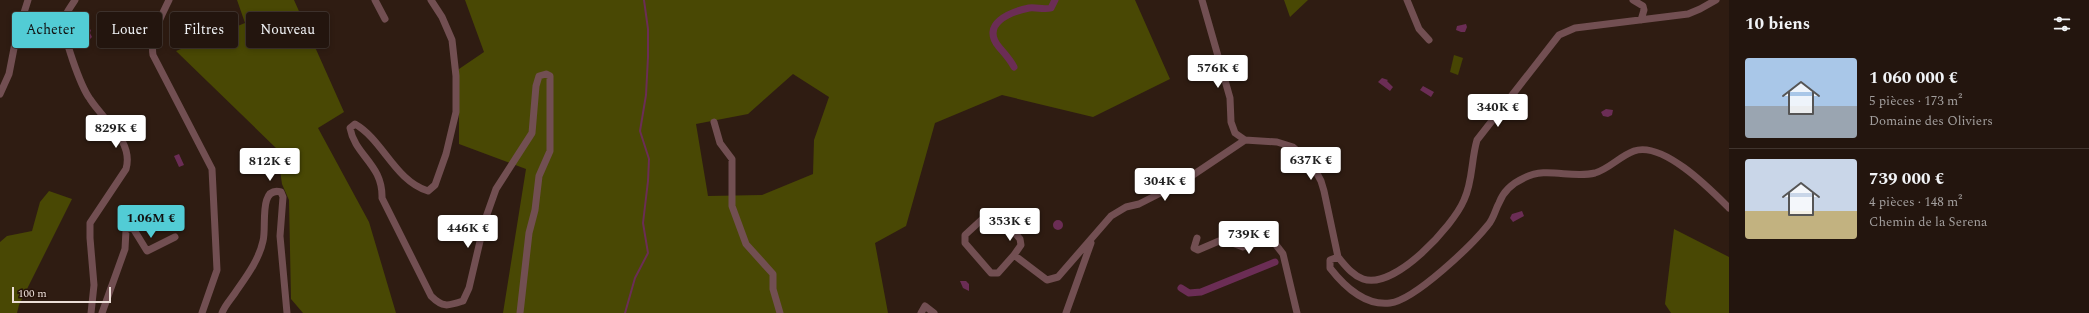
<!DOCTYPE html>
<html lang="fr">
<meta charset="utf-8">
<style>
:root{--surface:#23150e;--page:#2f221c;--text:#f1f3f6;--muted:#a39f9e;--line:#40342e;--accent:#52ccd5}
body{margin:0;font-family:Spectral,serif;background:var(--page);color:var(--text);height:100vh;display:flex;flex-direction:column;font-size:15px;white-space:nowrap}
*{box-sizing:border-box;margin:0}
p{font-size:13px;color:var(--muted)}
.icon{flex:none;width:22px;height:22px;fill:none;stroke:currentColor;stroke-width:2;stroke-linecap:round;stroke-linejoin:round}
.map{position:relative;flex:1;overflow:hidden}
.side{display:flex;flex-direction:column;background:var(--surface);width:360px}
.side>*{flex:none}
.hud{position:absolute;left:12px;top:12px;width:380px;height:36px;display:flex;gap:8px}
.scale{position:absolute;left:12px;bottom:10px;width:99px;box-sizing:border-box;padding-left:4px;border:2px solid #ebddd7;border-top:0;font-size:11px;line-height:14px;white-space:nowrap;color:#ebddd7;-webkit-text-stroke:3px #251209;paint-order:stroke}
.price{position:absolute;translate:-50% -34px;padding:0 9px;border-radius:4px;background:#fff;color:#222;font-size:13px;line-height:26px;filter:drop-shadow(0 1px 2px #0008)}
.price::after{content:'';position:absolute;left:50%;top:24px;width:12px;height:9px;margin-left:-6px;background:inherit;clip-path:polygon(0 0,100% 0,50% 100%)}
.price.current{background:var(--accent);color:#111}
ul{padding:0;list-style:none}
li{display:flex;align-items:center;gap:12px;height:100px;padding:0 16px}
li+li{border-top:1px solid var(--line)}
li span{display:grid;place-items:center;flex:none;width:112px;height:80px;border-radius:4px;color:#555}
li>.icon{margin-inline-start:auto}
span .icon{width:48px;height:48px;fill:#fffc;stroke-width:1}
li b{font-size:17px}
h2{display:flex;justify-content:space-between;align-items:center;height:48px;padding:0 16px;font-size:17px}
.tag{padding:0 14px;border-radius:4px;background:var(--surface);box-shadow:0 2px 6px #0003,0 0 0 1px var(--line);font-size:14px;line-height:36px}
.tag.current{background:var(--accent);color:#111}
main{display:flex;flex:1;min-height:0}
.map>svg:first-child{display:block}
.green{fill:#474503}
.forest{fill:#494804;fill-rule:evenodd}
.water{fill:#6b2d55}
.lines{fill:none;stroke-linecap:round;stroke-linejoin:round}
.stream{stroke:#6b2d55;stroke-width:2}
.canal{stroke:#6b2d55;stroke-width:7}
.minor{stroke:#724f52;stroke-width:7}
</style>
<main>
<div class="map">
<svg width="1729" height="313" viewBox="0 0 1729 313">
<rect width="100%" height="100%" fill="#2f1c12"/>
<path class="green" d="M1454 55 1463 58 1458 75 1450 72Z"/>
<path class="forest" d="M237 0H294L344 112 318 128 369 222 396 313H303L291 299 289 200 282 184 277 149 176 51 245 23Z
M465 0H1135L1170 79 1093 117 1002 95 935 123 906 226 875 243 888 313H503L526 169 459 144V69L484 52ZM793 74 829 97 814 140 813 174 762 195 708 196 696 124 748 114Z
M1284 0H1308L1290 17Z
M49 191 72 199 19 305 17 313H0V242L7 236 32 231 40 202Z
M1674 229 1729 257V313H1671L1665 304Z"/>
<path class="water" d="M137 21V25L118 28 117 24Z
M1466 24 1467 27 1465 32H1461L1456 30 1457 26Z
M88 28 91 30 90 33 92 37 89 40 83 31Z
M1382 78 1388 80 1387 81 1393 87 1390 91 1378 82Z
M1423 86 1434 92 1431 97 1420 90Z
M1606 109 1613 110 1612 115 1608 117 1603 116 1601 112Z
M179 154 184 165 179 167 174 156Z
M1522 211 1524 216 1513 222 1510 218 1512 214Z
M1053 225a5 5 0 1 1 10 0a5 5 0 1 1-10 0Z
M960 281H966L969 284V291L963 288Z"/>
<g class="lines">
<path class="stream" d="M625 313 635 278 648 253 643 223 648 181 649 159 640 131 646 95 648 57V29L644 0"/>
<path class="canal" d="M1014 67C1010 59 1005 54 999 47 980 24 1010 12 1029 8 1036 7 1044 10 1051 8L1055 0
M1181 288 1189 293 1201 292 1275 262"/>
<path class="minor" d="M75 0C71 7 65 13 64 21 62 35 81 87 90 99 104 121 134 141 126 169L90 223V238L94 285 91 313
M169 0C161 17 150 36 153 55L212 169 217 270 202 313
M375 0 385 19
M431 0 442 17 452 40 456 76V112L446 154 435 185 428 191C395 181 383 140 355 124L350 128C355 156 383 164 382 198L431 296C443 308 448 306 463 301L469 288 485 220 496 189 532 133 536 86 539 76 546 74 550 76V151L539 176 535 210 529 233 520 313
M1202 0 1230 98 1231 122 1235 133 1245 140 1277 142 1293 147 1312 164 1321 181 1324 191 1338 257
M1407 0 1419 29 1429 40
M1633 0 1643 6 1644 10 1641 20
M0 94 9 74 16 38 28 0
M714 122 720 143 732 159V206L746 244 773 274V289L780 313
M131 225 147 251 175 237
M1197 238 1194 248 1198 250 1219 241H1227L1243 247 1264 241H1273L1283 254 1297 313
M1014 255 998 273H991L965 243V235L990 212 998 213 1020 239 1021 245 1014 255 1047 280 1058 277 1111 216 1126 207 1139 204 1184 181 1245 140
M1338 257C1345 265 1352 275 1363 279 1395 290 1453 226 1464 200 1473 181 1471 160 1477 140L1559 35 1575 28 1688 14 1700 9 1716 0
M1338 257 1330 260V268C1344 286 1365 306 1390 303 1415 300 1472 245 1488 225 1494 218 1495 210 1499 203 1503 192 1513 183 1524 178 1546 166 1571 179 1595 173 1609 169 1620 156 1634 151 1663 141 1710 189 1729 208
M102 313 125 249 126 230 151 213
M222 313C225 305 231 299 235 293 246 277 259 260 263 241 267 227 258 186 281 192L283 197 280 236 287 313
M921 313 925 306 934 313
M1066 313 1091 243"/>
</g>
</svg>
<div class="scale">100 m</div>
<b class="price" style="left:1218px;top:89px">576K €</b>
<b class="price" style="left:1498px;top:128px">340K €</b>
<b class="price" style="left:116px;top:149px">829K €</b>
<b class="price" style="left:1311px;top:181px">637K €</b>
<b class="price" style="left:270px;top:182px">812K €</b>
<b class="price" style="left:1165px;top:202px">304K €</b>
<b class="price current" style="left:151px;top:239px">1.06M €</b>
<b class="price" style="left:1010px;top:242px">353K €</b>
<b class="price" style="left:468px;top:249px">446K €</b>
<b class="price" style="left:1249px;top:255px">739K €</b>
<div class="hud">
<a class="tag current">Acheter</a>
<a class="tag">Louer</a>
<a class="tag">Filtres</a>
<a class="tag">Nouveau</a>
</div>
</div>
<section class="side">
<h2>10 biens<svg class="icon" aria-label="filters" viewBox="0 0 24 24"><path d="M4 7h16M4 17h16"/><circle cx="9" cy="7" r="2"/><circle cx="15" cy="17" r="2"/></svg></h2>
<ul>
<li><span style="background:linear-gradient(#a9c7e8 60%,#9aa5b1 0)"><svg class="icon" aria-label="home" viewBox="0 0 24 24"><path d="M3 11l9-7 9 7M6 9v11h12V9"/></svg></span><div><b>1 060 000 €</b><p>5 pièces · 173 m²</p><p>Domaine des Oliviers</p></div></li>
<li><span style="background:linear-gradient(#c9d6e8 65%,#c2b280 0)"><svg class="icon" aria-label="home" viewBox="0 0 24 24"><path d="M3 11l9-7 9 7M6 9v11h12V9"/></svg></span><div><b>739 000 €</b><p>4 pièces · 148 m²</p><p>Chemin de la Serena</p></div></li>
</ul>
</section>
</main>
